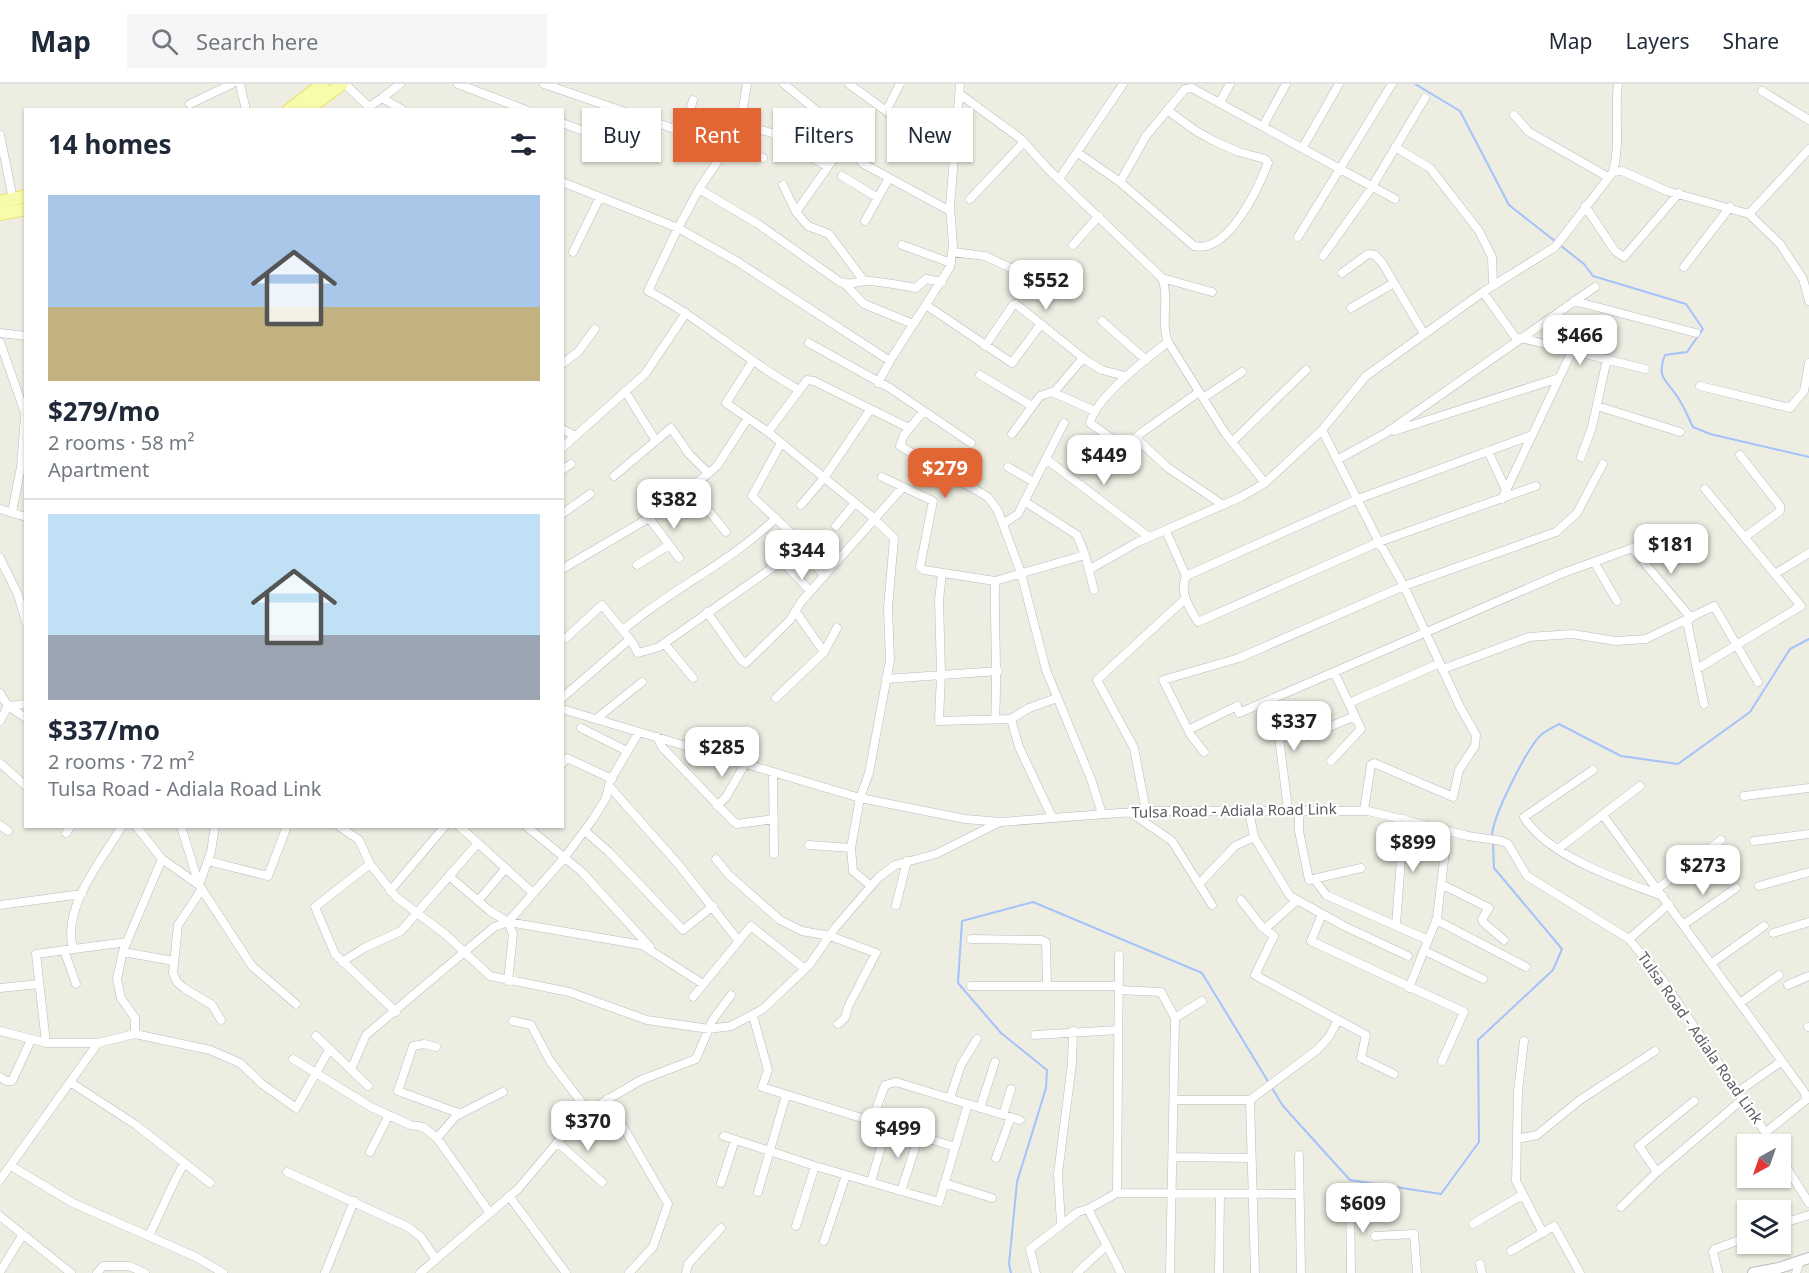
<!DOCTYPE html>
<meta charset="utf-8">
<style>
:root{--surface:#fff;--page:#f6f6f7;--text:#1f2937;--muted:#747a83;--line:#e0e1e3;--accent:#e26634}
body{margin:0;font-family:"Noto Sans",sans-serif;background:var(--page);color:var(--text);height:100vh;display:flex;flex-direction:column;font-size:22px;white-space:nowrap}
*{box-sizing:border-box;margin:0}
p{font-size:20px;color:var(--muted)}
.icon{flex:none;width:33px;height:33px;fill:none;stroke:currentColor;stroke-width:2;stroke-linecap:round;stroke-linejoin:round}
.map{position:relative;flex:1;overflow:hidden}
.side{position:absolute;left:24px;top:24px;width:540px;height:720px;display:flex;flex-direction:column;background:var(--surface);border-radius:0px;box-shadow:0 2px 4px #0004}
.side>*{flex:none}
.hud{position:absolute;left:582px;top:24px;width:570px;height:54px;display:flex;gap:12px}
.needle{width:39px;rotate:220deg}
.tools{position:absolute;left:1737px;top:1050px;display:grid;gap:12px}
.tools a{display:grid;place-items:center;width:54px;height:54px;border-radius:0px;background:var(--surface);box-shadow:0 2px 4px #0004;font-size:30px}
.price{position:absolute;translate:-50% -51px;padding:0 14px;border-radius:12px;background:#fff;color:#222;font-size:20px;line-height:39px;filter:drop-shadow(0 2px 3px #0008)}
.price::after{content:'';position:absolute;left:50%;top:36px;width:18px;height:14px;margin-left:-9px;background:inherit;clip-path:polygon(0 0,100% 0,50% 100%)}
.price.on{background:var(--accent);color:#fff}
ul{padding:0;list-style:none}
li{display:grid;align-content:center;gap:12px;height:318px;padding:0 24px}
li+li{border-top:2px solid var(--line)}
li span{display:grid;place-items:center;height:186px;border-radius:0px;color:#555}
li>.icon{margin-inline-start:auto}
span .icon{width:108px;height:108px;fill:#fffc;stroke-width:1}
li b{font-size:26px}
h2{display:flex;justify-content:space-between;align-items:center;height:72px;padding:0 24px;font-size:26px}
.tag{padding:0 21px;border-radius:0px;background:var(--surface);box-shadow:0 2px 4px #0004;font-size:21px;line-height:54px}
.tag.on{background:var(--accent);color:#fff}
header{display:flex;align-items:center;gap:36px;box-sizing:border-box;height:84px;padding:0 30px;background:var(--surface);border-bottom:2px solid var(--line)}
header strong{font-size:28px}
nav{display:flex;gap:33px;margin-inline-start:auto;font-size:21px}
.search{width:420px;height:54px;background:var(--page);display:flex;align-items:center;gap:15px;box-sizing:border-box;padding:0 21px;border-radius:0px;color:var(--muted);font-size:22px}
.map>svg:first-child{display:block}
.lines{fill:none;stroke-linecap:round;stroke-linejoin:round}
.stream{stroke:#a4c3fb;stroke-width:2}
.street-casing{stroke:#babbc1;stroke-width:9}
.secondary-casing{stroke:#bbbcc3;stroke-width:12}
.primary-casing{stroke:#ebe15d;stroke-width:14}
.street{stroke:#fff;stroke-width:8}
.secondary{stroke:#fff;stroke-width:10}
.primary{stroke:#f8fba9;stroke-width:12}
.labels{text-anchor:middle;stroke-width:4.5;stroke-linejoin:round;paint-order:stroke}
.street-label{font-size:15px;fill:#5b5d63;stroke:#fff}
</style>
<header>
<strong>Map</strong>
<div class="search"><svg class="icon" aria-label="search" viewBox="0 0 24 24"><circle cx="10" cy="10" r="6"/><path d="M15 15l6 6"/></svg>Search here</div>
<nav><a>Map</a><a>Layers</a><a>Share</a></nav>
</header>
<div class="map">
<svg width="1809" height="1189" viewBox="0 0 1809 1189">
<rect width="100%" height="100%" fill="#edede2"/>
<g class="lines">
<path class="stream" d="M1415 0 1460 27 1509 121 1584 180 1593 192 1686 220 1703 245 1687 268 1665 271C1655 296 1669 297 1680 317 1685 325 1689 335 1693 343L1710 350 1809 373
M1492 753C1491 735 1528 662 1542 650 1547 646 1554 643 1559 640L1621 672 1678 680 1750 628 1790 565 1809 555
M1272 1004 1283 1022 1350 1096 1441 1110 1479 1058 1478 956 1553 886 1562 865 1494 784 1493 759
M1011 1189 1009 1180 1017 1098 1046 1004 1047 986 1001 949 958 899 962 837 1033 818 1202 889 1269 999"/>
<defs>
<path id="street" d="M240 0 246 26
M345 0 369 23 382 14 403 26
M458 0 526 26
M544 0 727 63 699 105 678 144 738 178 890 277
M784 0 849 53 796 128
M849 0 893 32 956 58
M1762 7 1809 36
M961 11 1021 55 1048 85 1162 194C1170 214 1160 238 1168 258L1225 349 1265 399
M382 14 400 0
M1220 18 1230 0
M190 20 232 0
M886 27 900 0
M1514 31 1529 48 1608 93
M718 35 772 49 828 83
M562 39 646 70
M740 41 747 0
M1263 42 1286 0
M684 49 693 16
M0 51 13 115
M849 53 858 62 862 79 950 127
M612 57 622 27
M727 63 763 74
M1303 63 1339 0
M1395 63 1430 84 1479 147 1492 173 1493 202
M1078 69 1120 98 1194 162C1228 170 1258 105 1268 79L1265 75 1239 68 1214 57 1196 47 1167 26
M901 73 918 42
M1613 88C1621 58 1614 30 1618 0
M842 92 878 114
M1059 95 1123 0
M562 98 678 144 648 207C702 235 746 277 799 306
M1120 98 1146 52 1185 5 1192 4 1395 115
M783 101 796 128 808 142 829 150 864 197
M699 105 758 140 840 198C849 202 858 197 868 197 884 198 900 201 916 204L926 195 942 198
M970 115 1024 58
M1585 122 1615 167 1624 173 1679 109
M1749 130 1809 65
M865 137 889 94
M1298 153 1392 0
M902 161 951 179
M1073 161 1099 132
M573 168 600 113
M952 168 985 172 1037 196 1046 197
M1323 172 1370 106 1425 14
M1684 183 1730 123
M1342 189 1368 170 1375 171 1383 180 1424 250
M1162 194 1212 208
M846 201 864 220 913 240
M1483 208 1518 257
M1574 217 1696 249
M926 221 1012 279 1041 240
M1351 224 1394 199
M1102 237 1146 276
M0 249 26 252
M1521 254 1645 285
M0 258 26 332
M1168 258C1147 274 1095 314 1090 339L1125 364 1141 349 1199 308
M809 259 890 304 971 359
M985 262 1013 221 1016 220 1087 277 1102 286 1125 292
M753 277 726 319 768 348
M562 280 578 268 595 245
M980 291 1032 322
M878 299 891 275 950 183 953 162 950 122 960 0
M1700 302 1790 324 1804 307 1809 279
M625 307 656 357
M1052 308 1095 327
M1203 314 1242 288
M1597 322 1680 348
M923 328 904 351 900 362 988 413 998 427 1021 489 1046 586 1091 695 1102 730
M562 345 575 352
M1322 346 1379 458 1404 502 1460 623 1476 651 1475 662 1459 686 1453 713 1374 679 1371 681 1364 726
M1394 347 1559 294
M1012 350 1040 312 1055 307 1083 274
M1136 354 1167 383 1223 421
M1232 358 1306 286
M781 359 752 412 794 452 824 492
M562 364 645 290 686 229
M1488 367 1506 406
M1740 371 1780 422V427L1745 453
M1581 373 1592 343 1607 275
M1046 375 1149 453
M1337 376 1386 349 1595 203
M1008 383 1034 398
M562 386 571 380
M614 392 671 344 689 370 708 389
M882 393 933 417 920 483 924 486 995 497 1085 471
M690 404 726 448
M1502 415 1572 267
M1024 417 1077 451 1085 471 1094 506
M801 421 824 394 870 326
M0 425 26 433
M12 428 21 383 25 332
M562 430 590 410
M649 434 679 474
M1003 440 1018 430 1064 339
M836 442 855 419
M1166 447 1186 492C1179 509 1189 523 1198 538L1379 458 1536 402
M1632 464 1691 534
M0 474 18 511 26 538
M1594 478 1617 517
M637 481 669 461
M562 485 649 434 704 393 717 382 748 334
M1090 485 1138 458 1241 413 1265 399 1322 346 1366 292 1483 208 1555 163 1613 88 1622 87 1667 107 1749 130 1780 160 1803 195 1809 217
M942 489 939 516 941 590 939 637 1011 635 1029 624 1057 614
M1775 490 1809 469
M1186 492 1358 415 1532 351
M995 497C994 543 998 589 995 635
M707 528 741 576 746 579 790 536 801 518 902 404
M796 528 824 568
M1687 537 1704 620
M623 546C671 505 731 478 776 434
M566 554 602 521 632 558 638 569 659 563 782 477 810 507
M664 559 693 594
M1443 585 1529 553 1572 550 1616 557 1646 555 1714 522 1758 598
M1697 585 1801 522 1705 405
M886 595 998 587
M0 609 8 622 0 637
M562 614 630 555
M776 614 824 568 837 544
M1274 614 1288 725
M1349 619 1440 579
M8 622 26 634
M8 622 26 620
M562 625 860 714 965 735 1001 738 1146 727H1368L1468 752 1502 757 1508 760 1527 792 1629 855 1662 895 1773 1060
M596 635 642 598
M1011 635 1019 663 1052 733
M581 644 627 667
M1188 646 1237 622 1239 629 1274 614 1563 489 1677 448
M657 653 662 663 733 737 737 740 774 735
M1305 653 1355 632
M1204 668 1190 650 1163 596 1239 574 1404 502 1556 448 1577 429 1603 380
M1331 677 1361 645 1334 588
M0 679 26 702
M562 680 567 674 612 695
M1593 686 1524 733C1547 772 1622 797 1663 812
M773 688 774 770
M609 702 679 781 738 856
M1744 712 1809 704
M717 722 726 713 745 680
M1299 725V747L1309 796 1361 784
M1249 726 1254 753 1290 812 1344 842 1408 872
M1146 727 1134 664 1097 596 1185 515
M1130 728 1172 757 1212 821
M1603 731 1805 1009 1806 1016 1765 1049
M0 741 8 747
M181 742 199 801 252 882 296 920
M339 742 359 756 370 780 396 813 445 850 490 892 569 908 647 936 709 945 731 942 763 925 810 880 835 844 878 794 895 781 936 770 1000 738
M459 742 533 809
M526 742 582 788 650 863
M585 747 609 768 683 846 713 822
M66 749 71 742
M1754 757 1809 750
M809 761 851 764
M1558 765 1640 702
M162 775 199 801 211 768 215 742
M716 775 728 790 780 836 802 847 830 852 876 869 848 923 845 934 838 940
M208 777 268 792 287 742
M370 780 315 823 335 870 396 928
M449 792 490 827 508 838 642 861 703 900
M1315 796 1326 811 1428 856
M1199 800 1235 762 1254 753
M1441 800 1489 824 1482 835 1483 838 1504 856
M871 802 853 787 851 764 860 714 869 689 890 576 888 524 894 454 870 431 768 348 807 296 814 297 909 344
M1759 802 1809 788
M202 805 178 841 173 889 177 898 184 904 212 921 221 936
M1657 805 1721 756
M390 807 445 742
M1241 816 1262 843 1274 852 1255 891 1366 951 1361 974 1394 990
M478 817 506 784
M0 821 82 810
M896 821 907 777
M1322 830 1311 857 1464 928 1442 977
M1436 836 1526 883
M508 838 513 850 508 897
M1396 841 1404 735
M1683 841 1736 804
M1265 845 1297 816
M1773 849 1809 838
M971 855 1041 856 1046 858 1047 902
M1629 855 1669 820
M73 865C62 822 101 778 122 742
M64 866 76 900
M1425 867 1483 895
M123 868 174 877
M342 878 364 864 401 847 478 759
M1712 879 1764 842
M1788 901 1809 892
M971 902H1119
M0 904 39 900
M1409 904 1437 834 1444 776 1445 745
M1119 906 1161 908 1175 934 1170 1189
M693 913 751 842 805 885
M1740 919 1779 891
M753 932 768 986 762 1003 955 1063
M1175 934 1202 917
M513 937 531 941 550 977 588 1027
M1808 943H1809
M0 947 47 959H98L135 950 210 966 240 979 262 1000 296 1024 329 966
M135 950V934L121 914 117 895 123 867 162 775 136 742
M1035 951 1118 946
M316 952 368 1002
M1524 957 1518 1007 1516 1097 1543 1149
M46 959 36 870 127 858
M436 963 424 960 413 962 398 1007 461 1030
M293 975 371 1023 410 1041 423 1043 437 1054 490 1129
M353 981 366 951 494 843 508 838 565 773 593 735 606 714 610 697 639 648
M0 993 6 997H12L31 956
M70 998 136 1041 210 1099
M1739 1007 1782 977
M950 1014 961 981 977 955
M607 1015 668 1120 653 1163 629 1189
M1174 1016H1250L1255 1189
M1250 1016 1317 966 1329 953 1338 936
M980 1024 995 978
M1003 1031 1011 1005
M872 1036 885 1001 896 998 1020 1036
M724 1052 815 1082 939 1118 968 1020
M437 1054 456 1032 503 1008
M1517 1055 1537 1051 1580 1016 1655 967
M557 1058 602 1098
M370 1068 389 1031
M1299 1071 1301 1189
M1174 1073 1251 1074
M1780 1073 1809 1119
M996 1074 1011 1033
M11 1082 73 1119 196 1173 223 1189
M287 1088 408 1143 421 1153 436 1176
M1657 1088 1639 1062 1694 1017
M0 1096 98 959
M871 1098 887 1042
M721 1099 735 1056
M944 1099 992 1114
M901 1107 919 1052
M758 1108 786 1011
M1117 1109 1119 871
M509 1112 566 1189
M1350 1112 1351 1189
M1621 1123 1657 1088 1744 1014
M0 1132 71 1189
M1061 1140 1058 1090 1072 979 1073 947
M1473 1140 1522 1111
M1780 1140 1809 1131
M796 1142 815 1082
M149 1151C162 1127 170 1103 184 1080
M1375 1152 1414 1150 1417 1189
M824 1157 846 1091
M1511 1167 1554 1142 1580 1189
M1480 1180 1482 1189
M0 1188 23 1150
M97 1189 103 1182H129L145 1189
M325 1189 354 1117
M420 1189 518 1105 573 1040 588 1027 641 996 696 975 712 937 731 911
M686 1189 688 1180 721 1144
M1036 1189 1030 1165 1078 1128 1088 1125
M1077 1189 1106 1162
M1121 1189 1088 1125 1117 1109 1298 1110
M1219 1189 1220 1110
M1718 1189 1713 1168 1715 1165 1748 1153
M1796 1189 1800 1177"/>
<path id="secondary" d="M1753 1189 1779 1184 1809 1174"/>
<path id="primary" d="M289 26 323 0
M307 26 342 0
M0 118 26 112
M0 130 26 125"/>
</defs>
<use href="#street" class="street-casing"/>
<use href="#secondary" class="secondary-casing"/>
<use href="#primary" class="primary-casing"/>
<use href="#street" class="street"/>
<use href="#secondary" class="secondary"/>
<use href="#primary" class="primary"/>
</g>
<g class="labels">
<g class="street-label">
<text transform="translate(1234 727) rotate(-1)" y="5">Tulsa Road - Adiala Road Link</text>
<text transform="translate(1700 954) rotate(55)" y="5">Tulsa Road - Adiala Road Link</text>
</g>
</g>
</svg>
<div class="tools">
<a><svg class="needle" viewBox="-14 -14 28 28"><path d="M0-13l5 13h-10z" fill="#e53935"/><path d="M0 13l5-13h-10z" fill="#747a83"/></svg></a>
<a><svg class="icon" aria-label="layers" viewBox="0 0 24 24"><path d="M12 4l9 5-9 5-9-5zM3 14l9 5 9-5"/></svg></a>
</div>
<b class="price" style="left:1046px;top:227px">$552</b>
<b class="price" style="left:1580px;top:282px">$466</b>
<b class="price" style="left:1104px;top:402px">$449</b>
<b class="price on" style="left:945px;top:415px">$279</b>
<b class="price" style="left:674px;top:446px">$382</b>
<b class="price" style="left:1671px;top:491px">$181</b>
<b class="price" style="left:802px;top:497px">$344</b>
<b class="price" style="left:1294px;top:668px">$337</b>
<b class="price" style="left:722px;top:694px">$285</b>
<b class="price" style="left:1413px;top:789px">$899</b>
<b class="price" style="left:1703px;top:812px">$273</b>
<b class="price" style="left:588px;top:1068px">$370</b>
<b class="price" style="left:898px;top:1075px">$499</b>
<b class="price" style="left:1363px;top:1150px">$609</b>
<div class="hud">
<a class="tag">Buy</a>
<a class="tag on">Rent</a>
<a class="tag">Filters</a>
<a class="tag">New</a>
</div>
<section class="side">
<h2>14 homes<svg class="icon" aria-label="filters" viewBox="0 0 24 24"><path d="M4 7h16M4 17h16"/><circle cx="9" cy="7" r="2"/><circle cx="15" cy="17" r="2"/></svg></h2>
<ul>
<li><span style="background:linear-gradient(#a9c7e8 60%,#c2b280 0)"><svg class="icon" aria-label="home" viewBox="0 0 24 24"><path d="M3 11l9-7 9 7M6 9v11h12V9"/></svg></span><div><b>$279/mo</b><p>2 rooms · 58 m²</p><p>Apartment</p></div></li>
<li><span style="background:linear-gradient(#bfe0f5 65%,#9aa5b1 0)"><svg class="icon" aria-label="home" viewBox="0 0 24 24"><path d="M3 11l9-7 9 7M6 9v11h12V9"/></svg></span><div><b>$337/mo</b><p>2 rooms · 72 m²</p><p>Tulsa Road - Adiala Road Link</p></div></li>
</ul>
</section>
</div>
